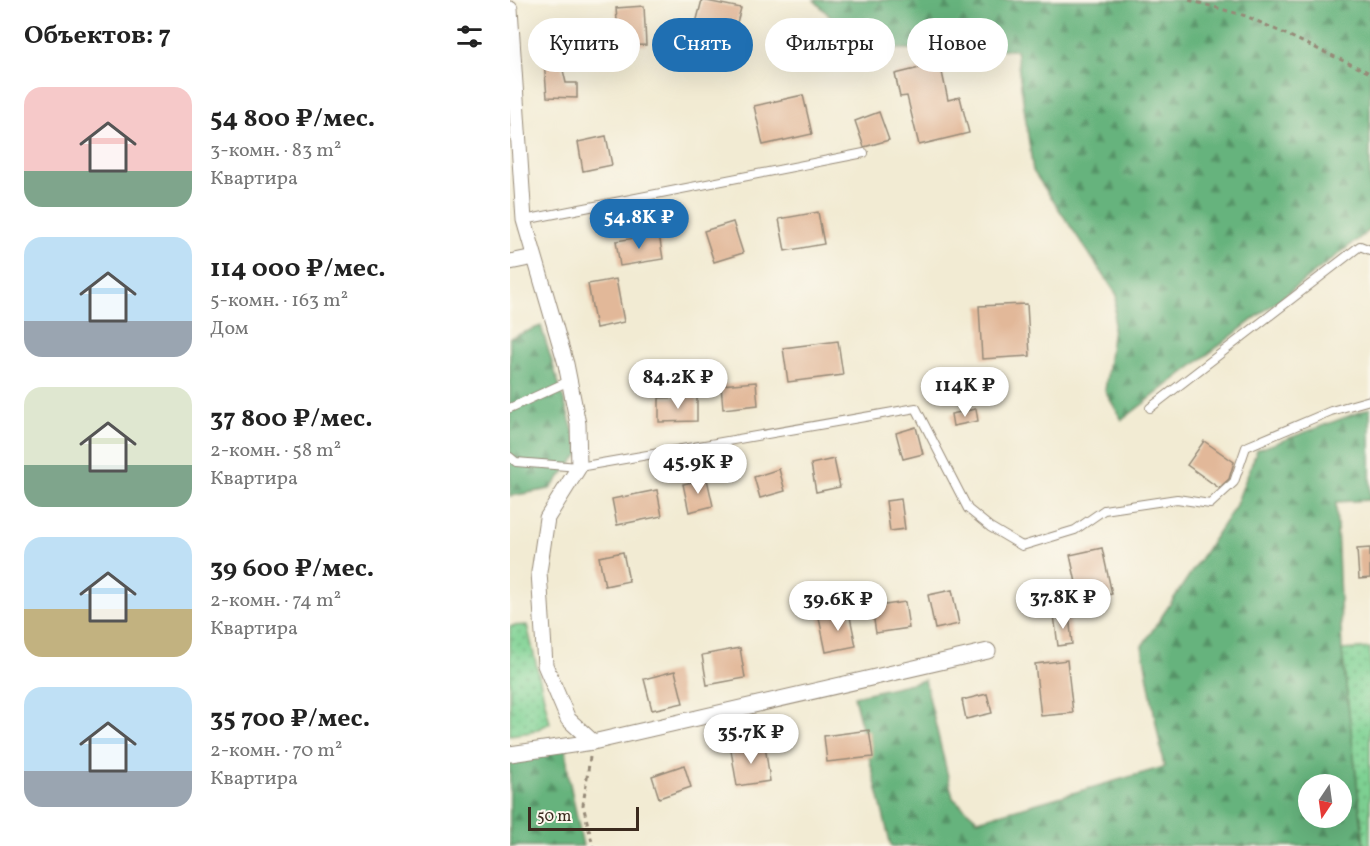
<!DOCTYPE html>
<html lang="ru">
<meta charset="utf-8">
<style>
:root{--surface:#fff;--page:#f2f2f2;--text:#222;--muted:#767676;--accent:#1f6fb2}
body{margin:0;font-family:Vollkorn,serif;background:var(--page);color:var(--text);height:100vh;display:flex;flex-direction:column;font-size:22px;white-space:nowrap}
*{box-sizing:border-box;margin:0}
p{font-size:20px;color:var(--muted)}
.icon{flex:none;width:33px;height:33px;fill:none;stroke:currentColor;stroke-width:2;stroke-linecap:round;stroke-linejoin:round}
.map{position:relative;flex:1;overflow:hidden}
.details{display:flex;flex-direction:column;background:var(--surface);width:510px}
.details>*{flex:none}
.guide{position:absolute;left:18px;top:18px;width:570px;height:54px;display:flex;gap:12px}
.needle{width:39px;rotate:193deg}
.fabs{position:absolute;left:788px;top:774px;display:grid;gap:12px}
.fabs a{display:grid;place-items:center;width:54px;height:54px;border-radius:50%;background:var(--surface);box-shadow:0 6px 24px #0002;font-size:30px}
.scale{position:absolute;left:18px;bottom:15px;width:111px;box-sizing:border-box;padding-left:6px;border:3px solid #3b2a1e;border-top:0;font-size:16px;line-height:21px;white-space:nowrap;color:#3b2a1e;-webkit-text-stroke:4px #fbf7ec;paint-order:stroke}
.price{position:absolute;translate:-50% -51px;padding:0 14px;border-radius:21px;background:#fff;color:#222;font-size:20px;line-height:39px;filter:drop-shadow(0 2px 3px #0008)}
.price::after{content:'';position:absolute;left:50%;top:36px;width:18px;height:14px;margin-left:-9px;background:inherit;clip-path:polygon(0 0,100% 0,50% 100%)}
.price.current{background:var(--accent);color:#fff}
ul{padding:0;list-style:none}
li{display:flex;align-items:center;gap:18px;height:150px;padding:0 24px}
li span{display:grid;place-items:center;flex:none;width:168px;height:120px;border-radius:18px;color:#555}
li>.icon{margin-inline-start:auto}
span .icon{width:72px;height:72px;fill:#fffc;stroke-width:1}
li b{font-size:26px}
h2{display:flex;justify-content:space-between;align-items:center;height:72px;padding:0 24px;font-size:26px}
.tag{padding:0 21px;border-radius:27px;background:var(--surface);box-shadow:0 6px 24px #0002;font-size:21px;line-height:54px}
.tag.current{background:var(--accent);color:#fff}
main{display:flex;flex:1;min-height:0}
.map>svg:first-child{display:block}
.grass{fill:url(#grass-dots);stroke:#5c7e58;stroke-width:1.5}
.forest{fill:url(#forest-firs);stroke:#506e4e;stroke-width:1.5;fill-rule:evenodd}
.building{fill:#e2b899}
.lines{fill:none;stroke-linecap:round;stroke-linejoin:round}
.lane-casing{stroke:#968a78;stroke-width:10}
.street-casing{stroke:#968a78;stroke-width:17}
.path{stroke:#968a78;stroke-width:3;stroke-dasharray:4.5 4.5;stroke-linecap:butt}
.lane{stroke:#fff;stroke-width:8}
.street{stroke:#fff;stroke-width:15}
</style>
<main>
<section class="details">
<h2>Объектов: 7<svg class="icon" aria-label="filters" viewBox="0 0 24 24"><path d="M4 7h16M4 17h16"/><circle cx="9" cy="7" r="2"/><circle cx="15" cy="17" r="2"/></svg></h2>
<ul>
<li><span style="background:linear-gradient(#f6c9c9 70%,#7fa58c 0)"><svg class="icon" aria-label="home" viewBox="0 0 24 24"><path d="M3 11l9-7 9 7M6 9v11h12V9"/></svg></span><div><b>54 800 ₽/мес.</b><p>3-комн. · 83 m²</p><p>Квартира</p></div></li>
<li><span style="background:linear-gradient(#bfe0f5 70%,#9aa5b1 0)"><svg class="icon" aria-label="home" viewBox="0 0 24 24"><path d="M3 11l9-7 9 7M6 9v11h12V9"/></svg></span><div><b>114 000 ₽/мес.</b><p>5-комн. · 163 m²</p><p>Дом</p></div></li>
<li><span style="background:linear-gradient(#dfe7d0 65%,#7fa58c 0)"><svg class="icon" aria-label="home" viewBox="0 0 24 24"><path d="M3 11l9-7 9 7M6 9v11h12V9"/></svg></span><div><b>37 800 ₽/мес.</b><p>2-комн. · 58 m²</p><p>Квартира</p></div></li>
<li><span style="background:linear-gradient(#bfe0f5 60%,#c2b280 0)"><svg class="icon" aria-label="home" viewBox="0 0 24 24"><path d="M3 11l9-7 9 7M6 9v11h12V9"/></svg></span><div><b>39 600 ₽/мес.</b><p>2-комн. · 74 m²</p><p>Квартира</p></div></li>
<li><span style="background:linear-gradient(#bfe0f5 70%,#9aa5b1 0)"><svg class="icon" aria-label="home" viewBox="0 0 24 24"><path d="M3 11l9-7 9 7M6 9v11h12V9"/></svg></span><div><b>35 700 ₽/мес.</b><p>2-комн. · 70 m²</p><p>Квартира</p></div></li>
</ul>
</section>
<div class="map">
<svg width="860" height="846" viewBox="0 0 860 846">
<defs>
<pattern id="grass-dots" width="8" height="8" patternUnits="userSpaceOnUse" patternTransform="scale(1.5)"><rect width="8" height="8" fill="#7ed193"/><path d="M2 2h.1M6 6h.1" fill="none" stroke="#68aa77" stroke-width="1.8" stroke-linecap="round"/></pattern>
<pattern id="forest-firs" width="22" height="20" patternUnits="userSpaceOnUse" patternTransform="scale(1.5)"><rect width="22" height="20" fill="#66b37d"/><path d="M5 1l3.5 6h-7zM16 11l3.5 6h-7z" fill="#559266"/></pattern>
</defs>
<rect width="100%" height="100%" fill="#fbf7ec"/>
<filter id="ink" filterUnits="userSpaceOnUse"><feTurbulence type="fractalNoise" baseFrequency=".0167" numOctaves="2"/><feDisplacementMap in="SourceGraphic" scale="12" xChannelSelector="R" yChannelSelector="G"/><feConvolveMatrix kernelMatrix="1 2 1 2 8 2 1 2 1" color-interpolation-filters="sRGB"/></filter>
<filter id="wash" filterUnits="userSpaceOnUse"><feTurbulence type="fractalNoise" baseFrequency=".008" numOctaves="4" result="noise"/><feDisplacementMap in="SourceGraphic" scale="24" xChannelSelector="R" yChannelSelector="G"/><feGaussianBlur stdDeviation="1.35" result="paint"/><feColorMatrix in="noise" values="0 0 0 0 0 0 0 0 0 0 0 0 0 0 0 0 0 1.4 0 .05"/><feComposite in="paint" operator="in"/></filter>
<g filter="url(#wash)">
<rect width="100%" height="100%" fill="#f2ebd3"/>
<path class="grass" d="M17 625 40 723 22 732 0 735V626Z
M860 648V846H854L832 650Z"/>
<path class="forest" d="M304 0H860V230L612 420 595 391 607 295 523 171 506 50 367 49 339 36Z
M31 326 70 453 40 489 0 496V338Z
M860 408V500L826 502 832 650 854 846H381L344 696 415 680 443 798 468 820 654 767 632 646 725 507 747 450ZM798 784H831V818H798Z
M55 743 59 779 73 846H0V752Z"/>
<g id="blocks">
<path class="building" d="M192 0 231 8 223 37 185 27Z
M134 6 136 45 109 46 106 8Z
M50 57 56 83H67V98L37 97 34 61Z
M430 63 438 100 450 97 459 133 409 145 397 96 390 97 385 74Z
M293 95 302 134 253 145 244 106Z
M369 112 379 140 354 147 345 121Z
M96 136 102 165 73 171 68 142Z
M308 212 314 244 275 251 269 219Z
M223 222 233 253 204 262 194 231Z
M149 234 153 259 110 266 106 241Z
M106 279 114 322 86 328 78 284Z
M517 304 520 356 472 359 469 306Z
M328 341 333 375 278 382 273 348Z
M246 382 248 405 213 409 211 385Z
M187 397V421L149 422V398Z
M466 409 468 421 443 426 441 414Z
M406 427 413 454 393 459 386 433Z
M694 441 724 462 719 479 709 488 677 465Z
M324 459 330 487 306 492 301 464Z
M269 469 275 491 250 498 244 477Z
M197 479 203 506 179 512 173 484Z
M147 490 152 516 107 525 102 499Z
M391 499 395 529 380 531 376 501Z
M592 548 602 594 570 601 560 555Z
M860 548V578L849 579 847 549Z
M113 552 119 581 95 586 89 557Z
M442 590 449 624 425 629 418 595Z
M395 602 399 628 366 633 362 607Z
M339 612 346 646 316 652 309 618Z
M559 614 562 644 548 646 544 615Z
M230 648 235 678 197 685 192 655Z
M557 660 563 713 531 716 525 664Z
M165 671 173 703 142 710 134 679Z
M477 694 482 713 456 719 452 700Z
M359 730 363 757 317 762 314 736Z
M255 745 260 781 227 786 221 750Z
M174 765 181 787 149 798 142 776Z"/>
</g>
</g>
<g filter="url(#ink)">
<use href="#blocks" fill-opacity="0" stroke="#968a78" stroke-width="1.5"/>
<g class="lines">
<defs>
<path id="lane" d="M14 220 354 153
M0 408 59 381
M640 408 850 246 860 250
M0 457 6 462 69 467 406 408 458 509 480 527 512 546 565 530 594 510 667 499 700 504 724 482 736 447 821 411 860 400"/>
<path id="street" d="M0 9 14 220 56 364 68 424 69 467 37 518 29 572 35 665 58 719 83 742 478 651
M0 262 24 257
M0 754 83 742"/>
</defs>
<use href="#lane" class="lane-casing"/>
<use href="#street" class="street-casing"/>
<path class="path" d="M679 0 736 16 860 73
M80 757 73 805 83 846"/>
<use href="#lane" class="lane"/>
<use href="#street" class="street"/>
</g>
</g>
</svg>
<div class="fabs">
<a><svg class="needle" viewBox="-14 -14 28 28"><path d="M0-13l5 13h-10z" fill="#e53935"/><path d="M0 13l5-13h-10z" fill="#767676"/></svg></a>
</div>
<div class="scale">50 m</div>
<b class="price current" style="left:129px;top:250px">54.8K ₽</b>
<b class="price" style="left:168px;top:410px">84.2K ₽</b>
<b class="price" style="left:455px;top:418px">114K ₽</b>
<b class="price" style="left:188px;top:495px">45.9K ₽</b>
<b class="price" style="left:553px;top:630px">37.8K ₽</b>
<b class="price" style="left:328px;top:632px">39.6K ₽</b>
<b class="price" style="left:241px;top:765px">35.7K ₽</b>
<div class="guide">
<a class="tag">Купить</a>
<a class="tag current">Снять</a>
<a class="tag">Фильтры</a>
<a class="tag">Новое</a>
</div>
</div>
</main>
